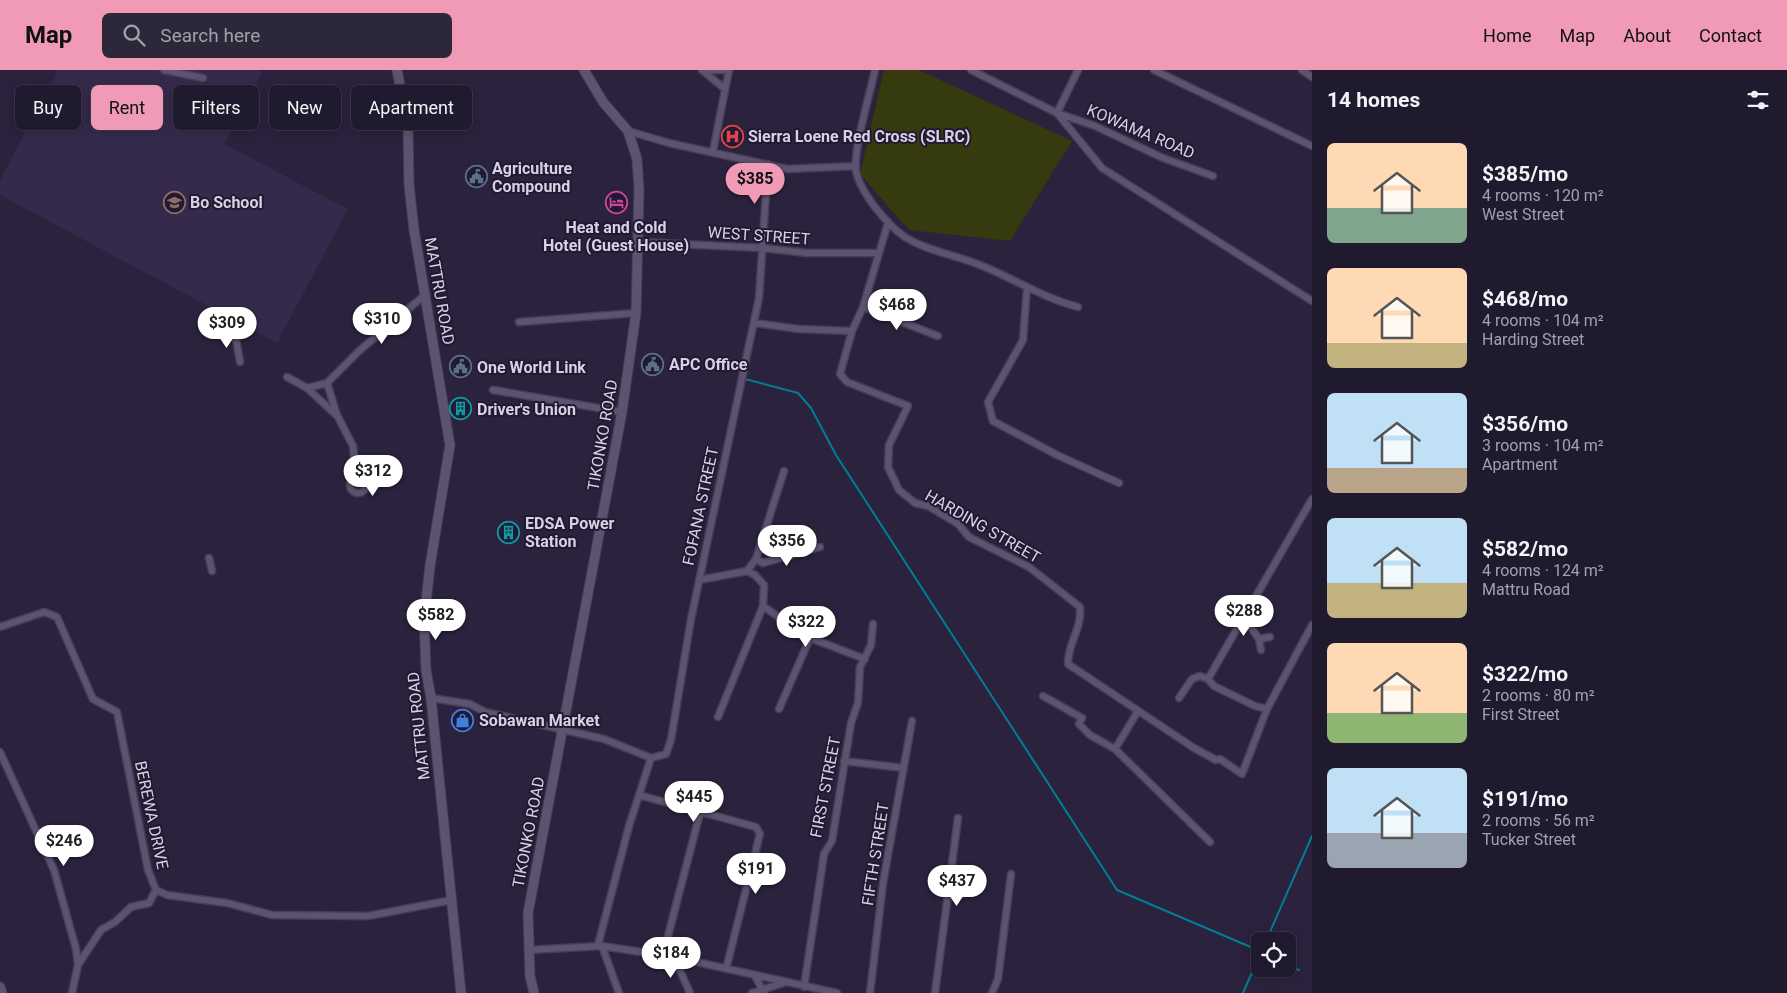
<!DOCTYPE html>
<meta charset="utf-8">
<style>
:root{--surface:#201a2e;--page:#2d273a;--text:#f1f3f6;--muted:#a2a1aa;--line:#3d384a;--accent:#f09ab6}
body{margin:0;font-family:Roboto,sans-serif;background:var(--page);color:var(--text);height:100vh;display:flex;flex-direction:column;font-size:19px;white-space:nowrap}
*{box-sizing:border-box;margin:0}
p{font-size:16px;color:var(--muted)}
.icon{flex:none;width:28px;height:28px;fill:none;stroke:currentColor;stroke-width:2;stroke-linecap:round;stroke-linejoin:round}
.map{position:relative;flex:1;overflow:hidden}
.sheet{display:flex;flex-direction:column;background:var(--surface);width:475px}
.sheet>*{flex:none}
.top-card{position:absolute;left:15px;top:15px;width:475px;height:45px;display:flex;gap:10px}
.buttons{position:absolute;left:1251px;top:862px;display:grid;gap:10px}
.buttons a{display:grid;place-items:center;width:45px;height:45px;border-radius:8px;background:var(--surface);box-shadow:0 2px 12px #0003,0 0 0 1px var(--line);font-size:25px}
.price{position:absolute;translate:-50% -42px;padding:0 11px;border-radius:18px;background:#fff;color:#222;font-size:16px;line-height:32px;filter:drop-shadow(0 1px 2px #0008)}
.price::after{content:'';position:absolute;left:50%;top:30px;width:15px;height:11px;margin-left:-8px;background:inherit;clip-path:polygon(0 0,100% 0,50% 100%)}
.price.selected{background:var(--accent);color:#111}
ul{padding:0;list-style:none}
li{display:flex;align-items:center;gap:15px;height:125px;padding:0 15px}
li span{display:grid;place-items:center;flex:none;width:140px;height:100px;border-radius:8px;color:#555}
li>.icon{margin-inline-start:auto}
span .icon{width:60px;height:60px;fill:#fffc;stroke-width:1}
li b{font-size:21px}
h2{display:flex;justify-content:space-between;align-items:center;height:60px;padding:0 15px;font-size:21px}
.pill{padding:0 18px;border-radius:8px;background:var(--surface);box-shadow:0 2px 12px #0003,0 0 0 1px var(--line);font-size:18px;line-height:45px}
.pill.selected{background:var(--accent);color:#111}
header{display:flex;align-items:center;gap:30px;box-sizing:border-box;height:70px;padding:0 25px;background:var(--accent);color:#111}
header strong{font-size:24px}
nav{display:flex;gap:28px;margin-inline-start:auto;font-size:18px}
.search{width:350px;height:45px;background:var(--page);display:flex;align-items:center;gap:12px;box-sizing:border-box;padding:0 18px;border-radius:8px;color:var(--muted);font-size:19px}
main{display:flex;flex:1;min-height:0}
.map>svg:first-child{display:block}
.built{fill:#352a4b}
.green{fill:#353a0f}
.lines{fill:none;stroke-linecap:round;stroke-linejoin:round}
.stream{stroke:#007f94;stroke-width:2}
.street-casing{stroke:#463e55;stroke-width:9}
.secondary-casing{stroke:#463e55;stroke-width:11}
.street{stroke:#5d5371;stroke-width:6}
.secondary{stroke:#5d5371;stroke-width:9}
.labels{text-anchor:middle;stroke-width:4;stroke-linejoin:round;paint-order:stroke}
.street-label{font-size:16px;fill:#d6d1e3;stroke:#221932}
.poi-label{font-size:16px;font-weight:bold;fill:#d6d1e3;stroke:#221932;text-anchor:start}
</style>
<header>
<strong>Map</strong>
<div class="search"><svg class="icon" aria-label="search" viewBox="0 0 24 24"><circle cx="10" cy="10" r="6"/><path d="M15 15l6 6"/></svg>Search here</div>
<nav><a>Home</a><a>Map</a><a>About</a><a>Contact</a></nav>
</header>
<main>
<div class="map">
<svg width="1312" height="923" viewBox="0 0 1312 923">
<rect width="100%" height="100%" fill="#2b223d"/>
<path class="built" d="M58 0H257L262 3 224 74 348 139 277 273 0 125V110Z"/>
<path class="green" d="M884 0H919L1072 71 1010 171 909 160 860 104Z"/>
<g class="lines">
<path class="stream" d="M745 309 798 323 811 338 836 385 1117 820 1260 881
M1266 871 1312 766
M1288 895 1299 900
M1243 923 1260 884"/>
<defs>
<path id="street" d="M164 0 203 8
M702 0 725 19
M702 0H728
M875 0C870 23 853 81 856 101 860 122 887 155 905 167 927 181 956 185 980 195 1013 208 1043 228 1078 237
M971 0 1057 43 1095 56 1163 88 1213 106
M1154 0 1312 76
M1302 0 1312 7
M1057 43 1102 98 1312 231
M1057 43 1078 0
M628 61 669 73 787 99 856 96
M713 81 729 0
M888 153 863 237 852 261 840 304 847 312 908 336 889 375 888 397 899 420 915 433 928 436 958 454 969 467 1029 497 1080 537C1082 560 1068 571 1068 594L1194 678 1216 690 1220 689 1242 704 1267 639 1312 555
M637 172 763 178 807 183H879
M1027 217 1023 270 988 332 993 351 1057 385 1119 413
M863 237 938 266
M519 252 636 243
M754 253 799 259 852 261
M235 263 240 292
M287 307 307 318 336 345
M327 313 337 345 353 376 356 407
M307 318 327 313 359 281 426 224
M493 320 622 342
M350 415a8 8 0 1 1 16 0a8 8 0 1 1-16 0Z
M209 488 212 501
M756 489 763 493 820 477
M699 510 747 501 756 489 784 401
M763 536 805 566 865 589
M1244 547 1259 569 1261 580
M0 557 44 542 57 547 93 629 117 642 148 800 156 820 167 825 227 833 272 845 368 846 452 830
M1259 569 1270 567
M1208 609 1312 429
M1043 626 1082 648 1079 654 1090 665 1115 679 1210 772
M431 628 470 634 485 642 604 669 651 688 629 756 598 875
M1179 628 1192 609 1200 606 1208 609 1214 616 1255 636 1267 639
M779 639 810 568
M718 647 763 536 764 515 755 505 747 501
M1115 679 1138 641
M0 682 54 800 76 879 78 895 72 923
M651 688 666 684 671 670 691 549 759 228 768 94
M844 691 904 698
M639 725 756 757 760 764 726 899
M602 876 619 923
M528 880 602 876 674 887 837 923
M663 885 700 743
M674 887 690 923
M78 895 101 860 115 852 131 837 149 833 156 820
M755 906 764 923
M804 917 824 784 832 771 851 653 858 633 860 597 871 575 873 554
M752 923 783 913
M870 923 883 813 912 651
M935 923 958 748
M992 923 998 909 1011 804"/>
<path id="secondary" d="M397 0 408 58 409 115 414 160 450 375 430 496 424 550 426 600 431 628 461 923
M0 917 2 923
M534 923 530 906 528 843 622 342 636 243 639 120 637 89 628 61 603 32 584 0"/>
</defs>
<use href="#street" class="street-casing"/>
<use href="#secondary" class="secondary-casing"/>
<use href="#street" class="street"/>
<use href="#secondary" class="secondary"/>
</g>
<defs>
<symbol id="hospital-ring" viewBox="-11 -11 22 22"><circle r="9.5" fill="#221932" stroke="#e0444e" stroke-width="1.5"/><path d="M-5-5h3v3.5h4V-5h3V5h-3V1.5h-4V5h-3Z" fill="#e0444e"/></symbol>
<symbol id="civic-ring" viewBox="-11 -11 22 22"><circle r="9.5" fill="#221932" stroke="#5c6f8a" stroke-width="1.5"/><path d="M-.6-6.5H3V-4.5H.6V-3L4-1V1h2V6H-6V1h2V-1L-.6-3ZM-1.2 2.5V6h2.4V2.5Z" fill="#5c6f8a"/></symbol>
<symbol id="school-ring" viewBox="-11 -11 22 22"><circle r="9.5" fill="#221932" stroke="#8d6e63" stroke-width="1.5"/><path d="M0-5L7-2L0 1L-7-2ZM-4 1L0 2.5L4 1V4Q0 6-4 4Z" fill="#8d6e63"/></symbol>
<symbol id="hotel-ring" viewBox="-11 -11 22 22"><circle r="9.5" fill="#221932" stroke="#d1479c" stroke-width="1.5"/><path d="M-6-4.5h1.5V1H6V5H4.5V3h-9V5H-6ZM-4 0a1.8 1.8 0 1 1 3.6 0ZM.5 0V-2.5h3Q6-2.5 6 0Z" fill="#d1479c"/></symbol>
<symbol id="building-ring" viewBox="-11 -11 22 22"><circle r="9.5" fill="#221932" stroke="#0f9aa8" stroke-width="1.5"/><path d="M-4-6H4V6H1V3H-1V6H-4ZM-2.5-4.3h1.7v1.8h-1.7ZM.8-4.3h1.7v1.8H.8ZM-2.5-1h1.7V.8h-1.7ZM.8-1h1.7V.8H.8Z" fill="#0f9aa8"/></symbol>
<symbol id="shop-ring" viewBox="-11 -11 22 22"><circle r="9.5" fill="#221932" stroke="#3f7fe0" stroke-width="1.5"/><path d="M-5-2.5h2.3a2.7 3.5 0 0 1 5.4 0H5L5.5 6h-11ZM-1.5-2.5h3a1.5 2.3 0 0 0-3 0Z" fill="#3f7fe0"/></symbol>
</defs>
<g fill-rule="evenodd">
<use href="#hospital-ring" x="720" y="54" width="25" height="25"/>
<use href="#civic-ring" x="464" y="94" width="25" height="25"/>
<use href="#school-ring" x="162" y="120" width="25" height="25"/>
<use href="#hotel-ring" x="604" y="120" width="25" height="25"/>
<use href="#civic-ring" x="640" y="282" width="25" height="25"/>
<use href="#civic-ring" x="448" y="284" width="25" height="25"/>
<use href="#building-ring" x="448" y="326" width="25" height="25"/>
<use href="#building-ring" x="496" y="450" width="25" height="25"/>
<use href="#shop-ring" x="450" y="638" width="25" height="25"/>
</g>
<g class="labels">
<g class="street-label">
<text transform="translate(1141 61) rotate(23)" y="6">KOWAMA ROAD</text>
<text transform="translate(759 165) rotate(4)" y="6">WEST STREET</text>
<text transform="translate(440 221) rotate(80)" y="6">MATTRU ROAD</text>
<text transform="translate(602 365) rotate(-80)" y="6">TIKONKO ROAD</text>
<text transform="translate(700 436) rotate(-78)" y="6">FOFANA STREET</text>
<text transform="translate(983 456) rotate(30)" y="6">HARDING STREET</text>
<text transform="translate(418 656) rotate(-96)" y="6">MATTRU ROAD</text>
<text transform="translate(825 717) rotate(-79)" y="6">FIRST STREET</text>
<text transform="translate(152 745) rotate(78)" y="6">BEREWA DRIVE</text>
<text transform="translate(528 762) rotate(-79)" y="6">TIKONKO ROAD</text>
<text transform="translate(875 784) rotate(-81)" y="6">FIFTH STREET</text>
</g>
<g class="poi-label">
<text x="748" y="72">Sierra Loene Red Cross (SLRC)</text>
<text x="492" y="104">Agriculture<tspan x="492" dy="18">Compound</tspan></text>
<text x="190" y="138">Bo School</text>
<text x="616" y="163" text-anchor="middle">Heat and Cold<tspan x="616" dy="18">Hotel (Guest House)</tspan></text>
<text x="669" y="300">APC Office</text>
<text x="477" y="303">One World Link</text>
<text x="477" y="345">Driver's Union</text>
<text x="525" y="459">EDSA Power<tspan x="525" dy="18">Station</tspan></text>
<text x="479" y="656">Sobawan Market</text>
</g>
</g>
</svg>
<div class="buttons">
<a><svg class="icon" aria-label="locate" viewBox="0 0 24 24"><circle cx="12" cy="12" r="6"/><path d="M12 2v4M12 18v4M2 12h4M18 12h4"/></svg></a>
</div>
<b class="price selected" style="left:755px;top:135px">$385</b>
<b class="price" style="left:897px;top:261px">$468</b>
<b class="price" style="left:382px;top:275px">$310</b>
<b class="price" style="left:227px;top:279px">$309</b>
<b class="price" style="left:373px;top:427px">$312</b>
<b class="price" style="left:787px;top:497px">$356</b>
<b class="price" style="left:1244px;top:567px">$288</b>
<b class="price" style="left:436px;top:571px">$582</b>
<b class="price" style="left:806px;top:578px">$322</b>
<b class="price" style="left:694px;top:753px">$445</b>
<b class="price" style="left:64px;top:797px">$246</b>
<b class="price" style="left:756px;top:825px">$191</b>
<b class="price" style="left:957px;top:837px">$437</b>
<b class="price" style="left:671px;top:909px">$184</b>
<div class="top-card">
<a class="pill">Buy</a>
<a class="pill selected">Rent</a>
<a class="pill">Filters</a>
<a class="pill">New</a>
<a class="pill">Apartment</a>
</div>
</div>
<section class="sheet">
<h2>14 homes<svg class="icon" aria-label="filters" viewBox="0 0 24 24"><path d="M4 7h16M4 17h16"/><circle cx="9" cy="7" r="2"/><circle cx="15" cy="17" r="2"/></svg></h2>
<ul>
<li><span style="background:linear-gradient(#ffd9b3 65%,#7fa58c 0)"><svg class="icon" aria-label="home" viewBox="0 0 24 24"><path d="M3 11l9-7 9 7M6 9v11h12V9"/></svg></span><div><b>$385/mo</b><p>4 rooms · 120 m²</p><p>West Street</p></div></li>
<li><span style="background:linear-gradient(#ffd9b3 75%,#c2b280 0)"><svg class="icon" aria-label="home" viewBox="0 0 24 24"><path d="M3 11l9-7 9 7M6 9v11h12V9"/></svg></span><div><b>$468/mo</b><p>4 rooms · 104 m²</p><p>Harding Street</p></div></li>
<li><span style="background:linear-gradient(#bfe0f5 75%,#b9a48a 0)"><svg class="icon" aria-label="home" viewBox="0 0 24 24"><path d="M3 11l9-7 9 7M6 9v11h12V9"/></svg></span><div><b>$356/mo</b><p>3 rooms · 104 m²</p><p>Apartment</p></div></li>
<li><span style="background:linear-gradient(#bfe0f5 65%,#c2b280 0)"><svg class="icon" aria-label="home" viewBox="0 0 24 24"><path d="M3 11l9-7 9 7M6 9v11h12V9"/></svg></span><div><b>$582/mo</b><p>4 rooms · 124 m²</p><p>Mattru Road</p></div></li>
<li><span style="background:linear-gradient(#ffd9b3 70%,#8fb573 0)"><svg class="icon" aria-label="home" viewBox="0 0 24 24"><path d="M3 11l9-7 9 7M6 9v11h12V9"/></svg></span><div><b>$322/mo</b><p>2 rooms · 80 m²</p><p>First Street</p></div></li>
<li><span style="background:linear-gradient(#bfe0f5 65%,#9aa5b1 0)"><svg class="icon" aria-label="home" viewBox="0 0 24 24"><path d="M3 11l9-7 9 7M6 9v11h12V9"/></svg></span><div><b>$191/mo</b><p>2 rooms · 56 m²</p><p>Tucker Street</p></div></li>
</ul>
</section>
</main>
